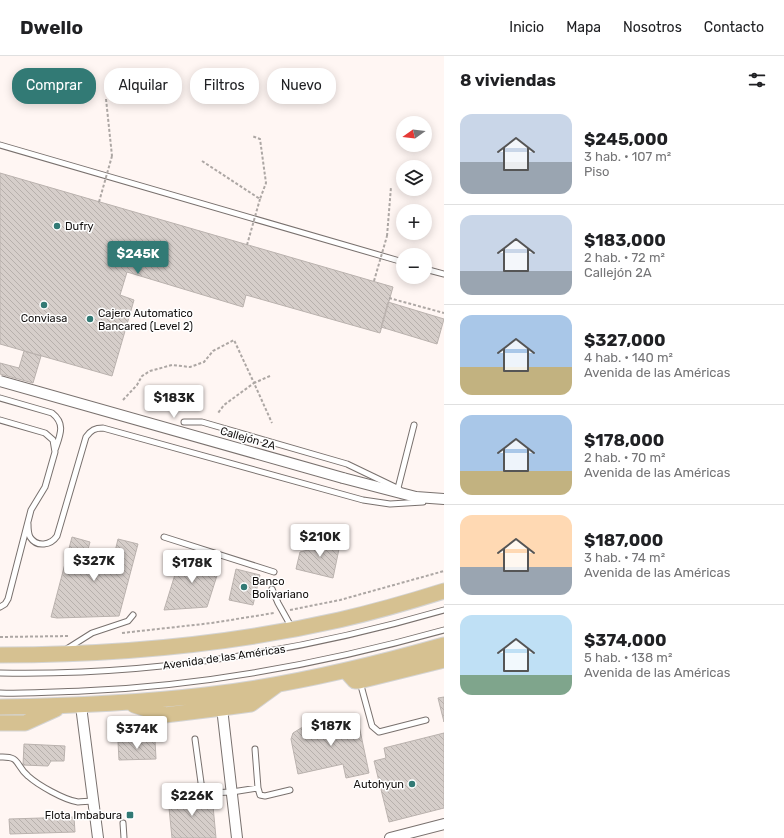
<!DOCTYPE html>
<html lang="es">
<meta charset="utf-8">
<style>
:root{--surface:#fff;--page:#f2f2f2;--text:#202124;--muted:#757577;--line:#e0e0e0;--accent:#327a75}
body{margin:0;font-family:Rubik,sans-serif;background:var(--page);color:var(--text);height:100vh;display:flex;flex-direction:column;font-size:15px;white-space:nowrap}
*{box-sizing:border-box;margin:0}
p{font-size:13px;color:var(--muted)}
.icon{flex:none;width:22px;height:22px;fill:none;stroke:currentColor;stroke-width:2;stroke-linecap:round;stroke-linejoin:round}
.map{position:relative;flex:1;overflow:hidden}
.sheet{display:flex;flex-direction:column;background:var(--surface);width:340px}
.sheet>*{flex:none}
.hud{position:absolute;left:12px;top:12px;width:372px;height:36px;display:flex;gap:8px}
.needle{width:26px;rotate:256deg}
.fabs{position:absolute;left:396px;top:60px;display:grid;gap:8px}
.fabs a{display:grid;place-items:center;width:36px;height:36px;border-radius:50%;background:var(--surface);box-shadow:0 2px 10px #0003;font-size:20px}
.price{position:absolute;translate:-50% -34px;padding:0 9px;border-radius:4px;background:#fff;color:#222;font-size:13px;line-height:26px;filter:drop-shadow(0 1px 2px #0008)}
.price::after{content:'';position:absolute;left:50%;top:24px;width:12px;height:9px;margin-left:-6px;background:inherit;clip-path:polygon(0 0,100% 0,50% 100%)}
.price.active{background:var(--accent);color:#fff}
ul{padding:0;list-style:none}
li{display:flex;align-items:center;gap:12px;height:100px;padding:0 16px}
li+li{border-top:1px solid var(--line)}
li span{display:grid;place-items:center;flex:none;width:112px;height:80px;border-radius:12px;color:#555}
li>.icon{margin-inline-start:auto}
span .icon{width:48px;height:48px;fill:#fffc;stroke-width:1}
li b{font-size:17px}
h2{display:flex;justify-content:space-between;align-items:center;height:48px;padding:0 16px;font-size:17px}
.tag{padding:0 14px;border-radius:16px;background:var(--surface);box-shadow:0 2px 10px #0003;font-size:14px;line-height:36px}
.tag.active{background:var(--accent);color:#fff}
header{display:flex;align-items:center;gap:24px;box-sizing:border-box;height:56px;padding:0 20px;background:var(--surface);border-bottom:1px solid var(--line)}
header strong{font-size:19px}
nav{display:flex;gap:22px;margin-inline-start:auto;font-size:14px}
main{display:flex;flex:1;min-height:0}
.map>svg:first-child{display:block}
.building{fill:url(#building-back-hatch);stroke:#bab2ae}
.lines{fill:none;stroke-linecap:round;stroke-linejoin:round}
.service-casing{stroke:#79716e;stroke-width:7}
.minor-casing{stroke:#79716e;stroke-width:12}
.primary-casing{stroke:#d4d4d4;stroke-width:17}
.path{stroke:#ada7a4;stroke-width:2;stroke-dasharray:3 2;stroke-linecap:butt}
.service{stroke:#fff;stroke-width:5}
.minor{stroke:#fff;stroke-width:10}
.primary{stroke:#d6c191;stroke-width:15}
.minor-bridge-casing{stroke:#79716e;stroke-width:12;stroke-linecap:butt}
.path-bridge{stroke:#ada7a4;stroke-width:2;stroke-dasharray:3 2;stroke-linecap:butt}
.minor-bridge{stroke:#fff;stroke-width:10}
.poi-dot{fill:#327a75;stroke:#fff;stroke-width:1.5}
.labels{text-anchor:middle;stroke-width:3;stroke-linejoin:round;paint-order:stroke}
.poi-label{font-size:11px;fill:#120f0e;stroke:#fff;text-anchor:start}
.street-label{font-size:11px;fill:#120f0e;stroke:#fff}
</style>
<header>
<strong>Dwello</strong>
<nav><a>Inicio</a><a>Mapa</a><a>Nosotros</a><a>Contacto</a></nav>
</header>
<main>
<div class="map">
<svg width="444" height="782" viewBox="0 0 444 782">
<defs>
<pattern id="building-back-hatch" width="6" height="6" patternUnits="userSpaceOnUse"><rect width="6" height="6" fill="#d6ceca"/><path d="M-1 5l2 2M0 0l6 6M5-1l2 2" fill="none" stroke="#b7b0ac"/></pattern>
</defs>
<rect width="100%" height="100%" fill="#fff6f3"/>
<path class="building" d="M0 117 393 231 380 277 246 239 243 251 127 216 120 239 134 244 112 320 0 288Z
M388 246 444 263 437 288 381 271Z
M24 295 41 300 33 327 0 318V307L19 312Z
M72 481 90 486 87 497 113 504 118 483 138 488 119 560 57 562 51 561Z
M315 482 340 488 333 522 296 513 300 496 312 493Z
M181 499 220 510 207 551 164 554Z
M236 513 260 519 253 549 229 544Z
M444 641V666L438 642Z
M357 660 369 717 346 722 343 708 298 718 291 683 293 677 301 672Z
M444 677V752L389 766 374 705 386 702 384 692Z
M155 684 156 703 119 704 118 686Z
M24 688 65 690 64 705H51L48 710 23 709Z
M212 739 216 782H172L168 742Z
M74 761 75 776 10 778 9 763Z"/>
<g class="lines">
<defs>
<path id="service" d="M0 89 403 206
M425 213 444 218
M0 342 52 357C66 368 60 379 55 394
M0 364 45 377 53 384 55 396 45 431 31 454 8 543 5 548 0 551
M184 366H202L347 408 399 433
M398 432 414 369
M28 468C28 472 28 477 30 481 37 492 51 489 57 480L86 381C91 374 95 372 103 372L363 444 390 448 423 446
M164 481 274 516
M272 533 278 547 292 572
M65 594 92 577 128 565 133 559
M0 617C151 620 299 596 444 554
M360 626 372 670 379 676 426 664
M0 637C27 638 55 636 82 635 205 630 326 607 444 574
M195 683 202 734 206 737 232 736 258 732 255 693
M0 701C21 700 15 709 28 720 38 729 64 744 78 746 82 746 88 745 93 745
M258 732 260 739 265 740 290 734
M123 767 124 782"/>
<path id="minor" d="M343 422 416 441 444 443
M81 650 98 782
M222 652 237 782
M390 782 444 768"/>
<path id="primary" d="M0 599C114 599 228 589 339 564 374 556 409 546 444 535
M346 615 355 625H359L444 604
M134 649 165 659 222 652 251 648 277 629
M0 651C69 650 138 647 206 639 287 630 366 611 444 589
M0 667H25L56 653"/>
</defs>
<use href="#service" class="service-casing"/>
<use href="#minor" class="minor-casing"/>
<use href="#primary" class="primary-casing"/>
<path class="path" d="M106 43 112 100
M202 105 260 143 266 127 260 83 252 80
M387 180 391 131
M389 242 444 257
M270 320 254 327 272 367
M123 344 137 329 142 320 150 315 172 309 190 311 204 306 213 295 234 284 254 327 224 349 218 357
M290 554 340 544 444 515
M122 577 212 567 274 557
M0 581 70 580"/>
<use href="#service" class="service"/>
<use href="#minor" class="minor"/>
<use href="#primary" class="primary"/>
<defs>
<path id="minor-bridge" d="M0 325 343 422"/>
</defs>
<use href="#minor-bridge" class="minor-bridge-casing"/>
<path class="path-bridge" d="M99 146 112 100
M247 189 260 143
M374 225 387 180"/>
<use href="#minor-bridge" class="minor-bridge"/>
</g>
<g class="poi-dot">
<circle cx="57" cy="170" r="4"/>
<circle cx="44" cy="249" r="4"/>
<circle cx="90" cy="263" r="4"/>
<circle cx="244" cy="531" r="4"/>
<circle cx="412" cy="728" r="4"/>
<rect x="126" y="755" width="8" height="8" rx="2"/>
</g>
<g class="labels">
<g class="poi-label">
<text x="65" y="174">Dufry</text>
<text x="98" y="261">Cajero Automatico<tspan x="98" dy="13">Bancared (Level 2)</tspan></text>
<text x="44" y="266" text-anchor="middle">Conviasa</text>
<text x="252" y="529">Banco<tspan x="252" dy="13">Bolivariano</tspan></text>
<text x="404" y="732" text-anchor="end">Autohyun</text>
<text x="122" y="763" text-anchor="end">Flota Imbabura</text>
</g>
<g class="street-label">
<text transform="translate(248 382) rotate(16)" y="4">Callejón 2A</text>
<text transform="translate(224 601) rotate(-8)" y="4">Avenida de las Américas</text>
</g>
</g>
</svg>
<div class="fabs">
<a><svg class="needle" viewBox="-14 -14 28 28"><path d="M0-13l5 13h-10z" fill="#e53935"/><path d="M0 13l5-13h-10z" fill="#757577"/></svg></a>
<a><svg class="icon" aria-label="layers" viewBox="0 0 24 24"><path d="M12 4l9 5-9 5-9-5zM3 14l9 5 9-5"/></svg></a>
<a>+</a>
<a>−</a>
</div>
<b class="price active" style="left:138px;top:219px">$245K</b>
<b class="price" style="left:174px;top:363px">$183K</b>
<b class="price" style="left:320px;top:502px">$210K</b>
<b class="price" style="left:94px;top:526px">$327K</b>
<b class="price" style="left:192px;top:528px">$178K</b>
<b class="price" style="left:331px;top:691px">$187K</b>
<b class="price" style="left:137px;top:694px">$374K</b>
<b class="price" style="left:192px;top:761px">$226K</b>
<div class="hud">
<a class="tag active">Comprar</a>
<a class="tag">Alquilar</a>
<a class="tag">Filtros</a>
<a class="tag">Nuevo</a>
</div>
</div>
<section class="sheet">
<h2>8 viviendas<svg class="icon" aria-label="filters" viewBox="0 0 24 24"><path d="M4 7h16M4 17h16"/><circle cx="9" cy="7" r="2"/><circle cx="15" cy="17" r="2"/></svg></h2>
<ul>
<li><span style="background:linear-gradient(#c9d6e8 60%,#9aa5b1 0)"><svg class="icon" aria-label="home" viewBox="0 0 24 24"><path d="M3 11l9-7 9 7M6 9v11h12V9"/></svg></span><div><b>$245,000</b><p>3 hab. · 107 m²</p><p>Piso</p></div></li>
<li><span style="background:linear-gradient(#c9d6e8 70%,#9aa5b1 0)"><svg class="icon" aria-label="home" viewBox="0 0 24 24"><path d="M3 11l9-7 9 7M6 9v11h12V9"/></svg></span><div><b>$183,000</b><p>2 hab. · 72 m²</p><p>Callejón 2A</p></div></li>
<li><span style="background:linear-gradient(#a9c7e8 65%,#c2b280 0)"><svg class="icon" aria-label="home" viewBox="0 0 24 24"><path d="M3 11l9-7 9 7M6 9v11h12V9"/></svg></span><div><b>$327,000</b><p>4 hab. · 140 m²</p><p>Avenida de las Américas</p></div></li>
<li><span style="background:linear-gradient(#a9c7e8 70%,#c2b280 0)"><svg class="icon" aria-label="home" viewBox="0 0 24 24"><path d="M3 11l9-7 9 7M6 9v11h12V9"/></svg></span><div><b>$178,000</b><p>2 hab. · 70 m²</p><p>Avenida de las Américas</p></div></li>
<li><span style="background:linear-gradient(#ffd9b3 65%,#9aa5b1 0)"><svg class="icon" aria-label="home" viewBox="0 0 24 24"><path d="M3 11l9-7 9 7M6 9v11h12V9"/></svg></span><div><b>$187,000</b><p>3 hab. · 74 m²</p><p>Avenida de las Américas</p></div></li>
<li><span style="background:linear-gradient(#bfe0f5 75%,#7fa58c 0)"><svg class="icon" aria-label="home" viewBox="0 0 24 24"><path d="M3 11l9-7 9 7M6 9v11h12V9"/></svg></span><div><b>$374,000</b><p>5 hab. · 138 m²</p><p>Avenida de las Américas</p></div></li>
</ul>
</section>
</main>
